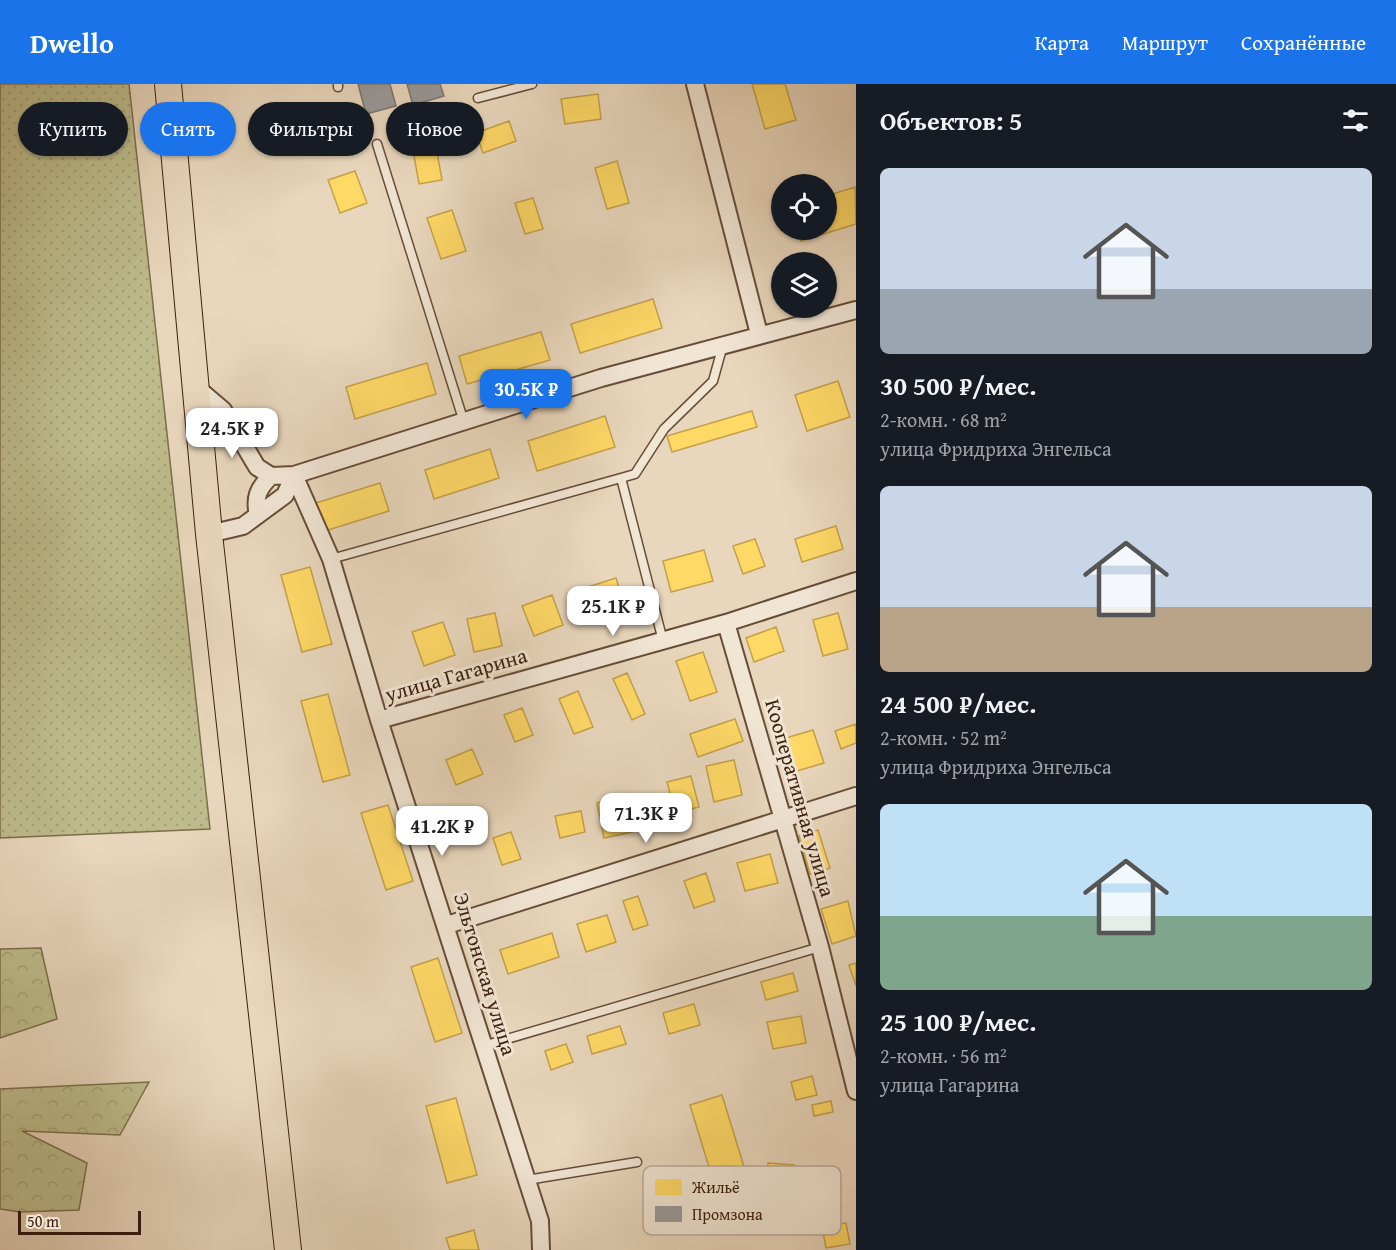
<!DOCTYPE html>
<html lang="ru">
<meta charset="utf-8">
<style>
:root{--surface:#171b24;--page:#242831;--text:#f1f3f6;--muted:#9ea1a6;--accent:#1a73e8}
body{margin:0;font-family:"Gentium Book Plus",serif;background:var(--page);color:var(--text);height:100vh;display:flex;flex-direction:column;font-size:22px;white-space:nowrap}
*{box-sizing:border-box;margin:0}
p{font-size:20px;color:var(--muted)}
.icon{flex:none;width:33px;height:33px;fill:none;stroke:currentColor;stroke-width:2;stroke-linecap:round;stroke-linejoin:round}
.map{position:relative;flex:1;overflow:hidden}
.panel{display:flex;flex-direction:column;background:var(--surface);width:540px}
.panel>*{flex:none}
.guide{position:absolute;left:18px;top:18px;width:570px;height:54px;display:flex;gap:12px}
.buttons{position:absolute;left:771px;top:90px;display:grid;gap:12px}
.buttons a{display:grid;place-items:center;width:66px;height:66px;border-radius:50%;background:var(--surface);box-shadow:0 2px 4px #0004;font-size:30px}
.scale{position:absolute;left:18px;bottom:15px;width:123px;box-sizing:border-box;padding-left:6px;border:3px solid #3c1f0d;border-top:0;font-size:16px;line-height:21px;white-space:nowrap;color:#3c1f0d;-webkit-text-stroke:4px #f1e5d4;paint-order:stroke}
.price{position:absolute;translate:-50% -51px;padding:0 14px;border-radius:12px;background:#fff;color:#222;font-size:20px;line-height:39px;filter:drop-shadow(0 2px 3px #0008)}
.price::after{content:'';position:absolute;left:50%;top:36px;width:18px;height:14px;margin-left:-9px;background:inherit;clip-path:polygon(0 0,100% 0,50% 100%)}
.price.on{background:var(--accent);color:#fff}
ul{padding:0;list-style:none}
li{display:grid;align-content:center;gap:12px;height:318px;padding:0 24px}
li span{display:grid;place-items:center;height:186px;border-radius:9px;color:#555}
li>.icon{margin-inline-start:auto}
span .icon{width:108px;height:108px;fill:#fffc;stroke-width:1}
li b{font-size:26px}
h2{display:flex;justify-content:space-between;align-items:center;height:72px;padding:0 24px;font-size:26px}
.pill{padding:0 21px;border-radius:27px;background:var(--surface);box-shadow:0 2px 4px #0004;font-size:21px;line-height:54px}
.pill.on{background:var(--accent);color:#fff}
header{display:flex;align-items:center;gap:36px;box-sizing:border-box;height:84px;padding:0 30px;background:var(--accent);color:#fff}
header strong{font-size:28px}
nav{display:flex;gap:33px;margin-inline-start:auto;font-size:21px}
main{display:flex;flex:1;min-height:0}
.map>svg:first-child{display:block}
.grass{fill:url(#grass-dots);stroke:#7d6e4c;stroke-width:1.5}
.forest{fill:url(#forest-crowns);stroke:#7d6e4c;stroke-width:1.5}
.homes{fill:#ffd966;stroke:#c4a14b;stroke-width:1.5}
.industry{fill:#999;stroke:#7d746f;stroke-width:1.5}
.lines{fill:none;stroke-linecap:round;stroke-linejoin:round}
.lane-casing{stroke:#674d39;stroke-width:11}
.street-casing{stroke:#674d39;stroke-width:20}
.primary-casing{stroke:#3c1f0d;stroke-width:28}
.lane{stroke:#f1e5d4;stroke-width:8}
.street{stroke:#f1e5d4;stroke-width:16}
.primary{stroke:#e9d7bd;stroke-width:26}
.labels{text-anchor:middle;stroke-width:6;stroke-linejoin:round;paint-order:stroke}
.street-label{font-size:21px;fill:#3c1f0d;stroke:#f1e5d4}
.key{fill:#f1e5d4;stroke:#bbaa98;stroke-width:1.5}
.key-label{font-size:16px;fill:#3c1f0d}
</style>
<header>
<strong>Dwello</strong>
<nav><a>Карта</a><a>Маршрут</a><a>Сохранённые</a></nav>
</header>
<main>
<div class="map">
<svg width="856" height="1166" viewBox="0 0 856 1166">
<defs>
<pattern id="grass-dots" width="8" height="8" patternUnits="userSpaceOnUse" patternTransform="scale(1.5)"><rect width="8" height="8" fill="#bebc8c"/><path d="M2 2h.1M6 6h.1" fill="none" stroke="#a4a178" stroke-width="1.8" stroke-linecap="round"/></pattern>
<pattern id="forest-crowns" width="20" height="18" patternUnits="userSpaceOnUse" patternTransform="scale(1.5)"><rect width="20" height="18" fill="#bebc8c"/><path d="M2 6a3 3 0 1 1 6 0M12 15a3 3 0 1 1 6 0" fill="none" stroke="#a4a178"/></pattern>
</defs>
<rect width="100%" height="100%" fill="#e9d7bd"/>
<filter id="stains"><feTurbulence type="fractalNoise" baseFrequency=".00333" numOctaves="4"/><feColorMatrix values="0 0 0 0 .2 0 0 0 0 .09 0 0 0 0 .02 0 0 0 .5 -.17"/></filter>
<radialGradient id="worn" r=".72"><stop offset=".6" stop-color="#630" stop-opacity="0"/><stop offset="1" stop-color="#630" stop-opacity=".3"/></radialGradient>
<path class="grass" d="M0 0H129L210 745 0 754Z"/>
<path class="forest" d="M41 864 57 935 0 954V865Z
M149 998 120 1051 22 1047 87 1079 79 1126 20 1128 0 1125V1005Z"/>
<path class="homes" d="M752 0H785L796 36 765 45Z
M598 10 601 35 565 40 561 15Z
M509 37 516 57 483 69 476 49Z
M436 62 442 96 419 100 413 66Z
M617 77 629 119 607 125 595 84Z
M355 87 367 119 340 129 328 96Z
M855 103 856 140 801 157 798 146H826V112Z
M533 114 543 145 525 150 515 119Z
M452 126 466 167 441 175 427 134Z
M653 215 662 244 580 269 571 240Z
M541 248 550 276 467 300 459 272Z
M427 279 436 310 355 335 346 303Z
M838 297 850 333 807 347 795 311Z
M752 327 757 343 672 368 667 352Z
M605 332 615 363 537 387 528 357Z
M490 365 499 394 434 415 425 386Z
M380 399 389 427 325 447 316 419Z
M836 442 843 465 802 478 795 455Z
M755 455 765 482 743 490 733 462Z
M704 466 713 497 671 508 663 477Z
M310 483 332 560 302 568 281 491Z
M616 494 625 524 594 534 585 504Z
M552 511 563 541 534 552 522 522Z
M495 529 502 562 474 568 467 535Z
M838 529 848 565 823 572 813 536Z
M443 538 455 571 424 582 412 548Z
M776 543 784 567 754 578 746 554Z
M703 568 717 608 690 617 676 577Z
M627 589 645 630 632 636 613 595Z
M578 607 593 643 574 650 559 615Z
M328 610 350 691 323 698 301 617Z
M522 624 533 651 515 658 504 631Z
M735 635 743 657 698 673 690 650Z
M856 640V659L841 665 835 647Z
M813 646 824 679 790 689 779 656Z
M472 665 483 690 456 701 446 676Z
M734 676 742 711 714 718 706 682Z
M691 692 699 723 675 729 667 698Z
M624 713 632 748 604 754 597 719Z
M388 721 413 797 386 806 361 729Z
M581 727 585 748 560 754 555 732Z
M818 746 830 784 810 790 799 752Z
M511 748 521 775 502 781 493 754Z
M770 770 778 799 745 807 737 779Z
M706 789 715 817 694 824 684 797Z
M638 812 648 841 633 846 623 817Z
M848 817 856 852 832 860 821 825Z
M607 831 616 858 586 868 577 840Z
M552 849 559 873 508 890 500 866Z
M438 874 462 949 435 958 411 883Z
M856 879V902L849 881Z
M793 889 798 907 766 916 761 898Z
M694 920 700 941 669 950 663 929Z
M801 932 806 959 773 965 767 938Z
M620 942 626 960 592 970 587 952Z
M566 960 573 978 551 986 545 967Z
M812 992 817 1011 796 1016 791 998Z
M722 1011 745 1086 713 1096 690 1021Z
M456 1014 477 1091 447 1099 426 1022Z
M831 1017 833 1028 814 1032 812 1021Z
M768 1079 794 1081 793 1098 767 1096Z
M846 1139 850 1160 826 1164 822 1143Z
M474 1146 479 1166H450L446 1154Z"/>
<path class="industry" d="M358 0H390L396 22 366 30Z
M407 0H440L444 12 413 21Z"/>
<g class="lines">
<defs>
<path id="lane" d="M338 0V3
M478 14 532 0
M377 60 463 335
M331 475 621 394
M663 557 621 394 635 390 664 345 713 297 723 261
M483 962 820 863
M527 1096 637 1078"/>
<path id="street" d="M695 0 759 250
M196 303 223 326 257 383 271 392 294 391 331 475 379 636 540 1137 541 1166
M258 431C254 414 258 404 271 392
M209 450 243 442 285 411 294 391 601 294 856 226
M726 539 820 863 856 1007
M379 636 726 539 856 497
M447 841 856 712"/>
<path id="primary" d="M168 0 209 450 288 1166"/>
</defs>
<use href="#lane" class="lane-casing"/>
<use href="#street" class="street-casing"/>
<use href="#primary" class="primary-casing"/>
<use href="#lane" class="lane"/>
<use href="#street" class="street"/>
<use href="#primary" class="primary"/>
</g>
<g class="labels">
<g class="street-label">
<text transform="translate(456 591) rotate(-16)" y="7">улица Гагарина</text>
<text transform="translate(800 714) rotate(74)" y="7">Кооперативная улица</text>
<text transform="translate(485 890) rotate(73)" y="7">Эльтонская улица</text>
</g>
</g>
<rect x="643" y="1082" width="198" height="69" rx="9" class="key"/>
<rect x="655" y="1095" width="27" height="16" fill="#ffd966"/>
<rect x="655" y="1122" width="27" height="16" fill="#999"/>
<g class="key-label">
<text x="692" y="1109">Жильё</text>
<text x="692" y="1136">Промзона</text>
</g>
<rect width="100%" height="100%" filter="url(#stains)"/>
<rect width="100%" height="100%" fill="url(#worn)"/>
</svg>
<div class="buttons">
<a><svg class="icon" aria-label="locate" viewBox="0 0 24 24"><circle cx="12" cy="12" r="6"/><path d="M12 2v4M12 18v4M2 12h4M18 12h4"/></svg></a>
<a><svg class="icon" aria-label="layers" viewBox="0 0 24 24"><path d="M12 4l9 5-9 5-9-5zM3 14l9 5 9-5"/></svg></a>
</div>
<div class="scale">50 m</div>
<b class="price on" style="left:526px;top:336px">30.5K ₽</b>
<b class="price" style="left:232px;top:375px">24.5K ₽</b>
<b class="price" style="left:613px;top:553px">25.1K ₽</b>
<b class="price" style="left:646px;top:760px">71.3K ₽</b>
<b class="price" style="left:442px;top:773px">41.2K ₽</b>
<div class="guide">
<a class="pill">Купить</a>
<a class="pill on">Снять</a>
<a class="pill">Фильтры</a>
<a class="pill">Новое</a>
</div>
</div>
<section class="panel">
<h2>Объектов: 5<svg class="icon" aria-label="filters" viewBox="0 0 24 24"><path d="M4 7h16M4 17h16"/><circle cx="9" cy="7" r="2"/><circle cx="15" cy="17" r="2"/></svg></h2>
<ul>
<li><span style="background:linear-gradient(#c9d6e8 65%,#9aa5b1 0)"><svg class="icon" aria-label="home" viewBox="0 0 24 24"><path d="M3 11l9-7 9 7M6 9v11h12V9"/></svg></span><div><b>30 500 ₽/мес.</b><p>2-комн. · 68 m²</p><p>улица Фридриха Энгельса</p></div></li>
<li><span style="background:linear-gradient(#c9d6e8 65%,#b9a48a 0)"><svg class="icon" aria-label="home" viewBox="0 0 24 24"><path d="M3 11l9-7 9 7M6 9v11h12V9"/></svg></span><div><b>24 500 ₽/мес.</b><p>2-комн. · 52 m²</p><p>улица Фридриха Энгельса</p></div></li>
<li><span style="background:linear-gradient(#bfe0f5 60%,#7fa58c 0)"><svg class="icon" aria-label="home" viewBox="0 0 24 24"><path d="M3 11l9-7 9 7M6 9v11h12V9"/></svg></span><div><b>25 100 ₽/мес.</b><p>2-комн. · 56 m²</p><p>улица Гагарина</p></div></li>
</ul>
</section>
</main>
